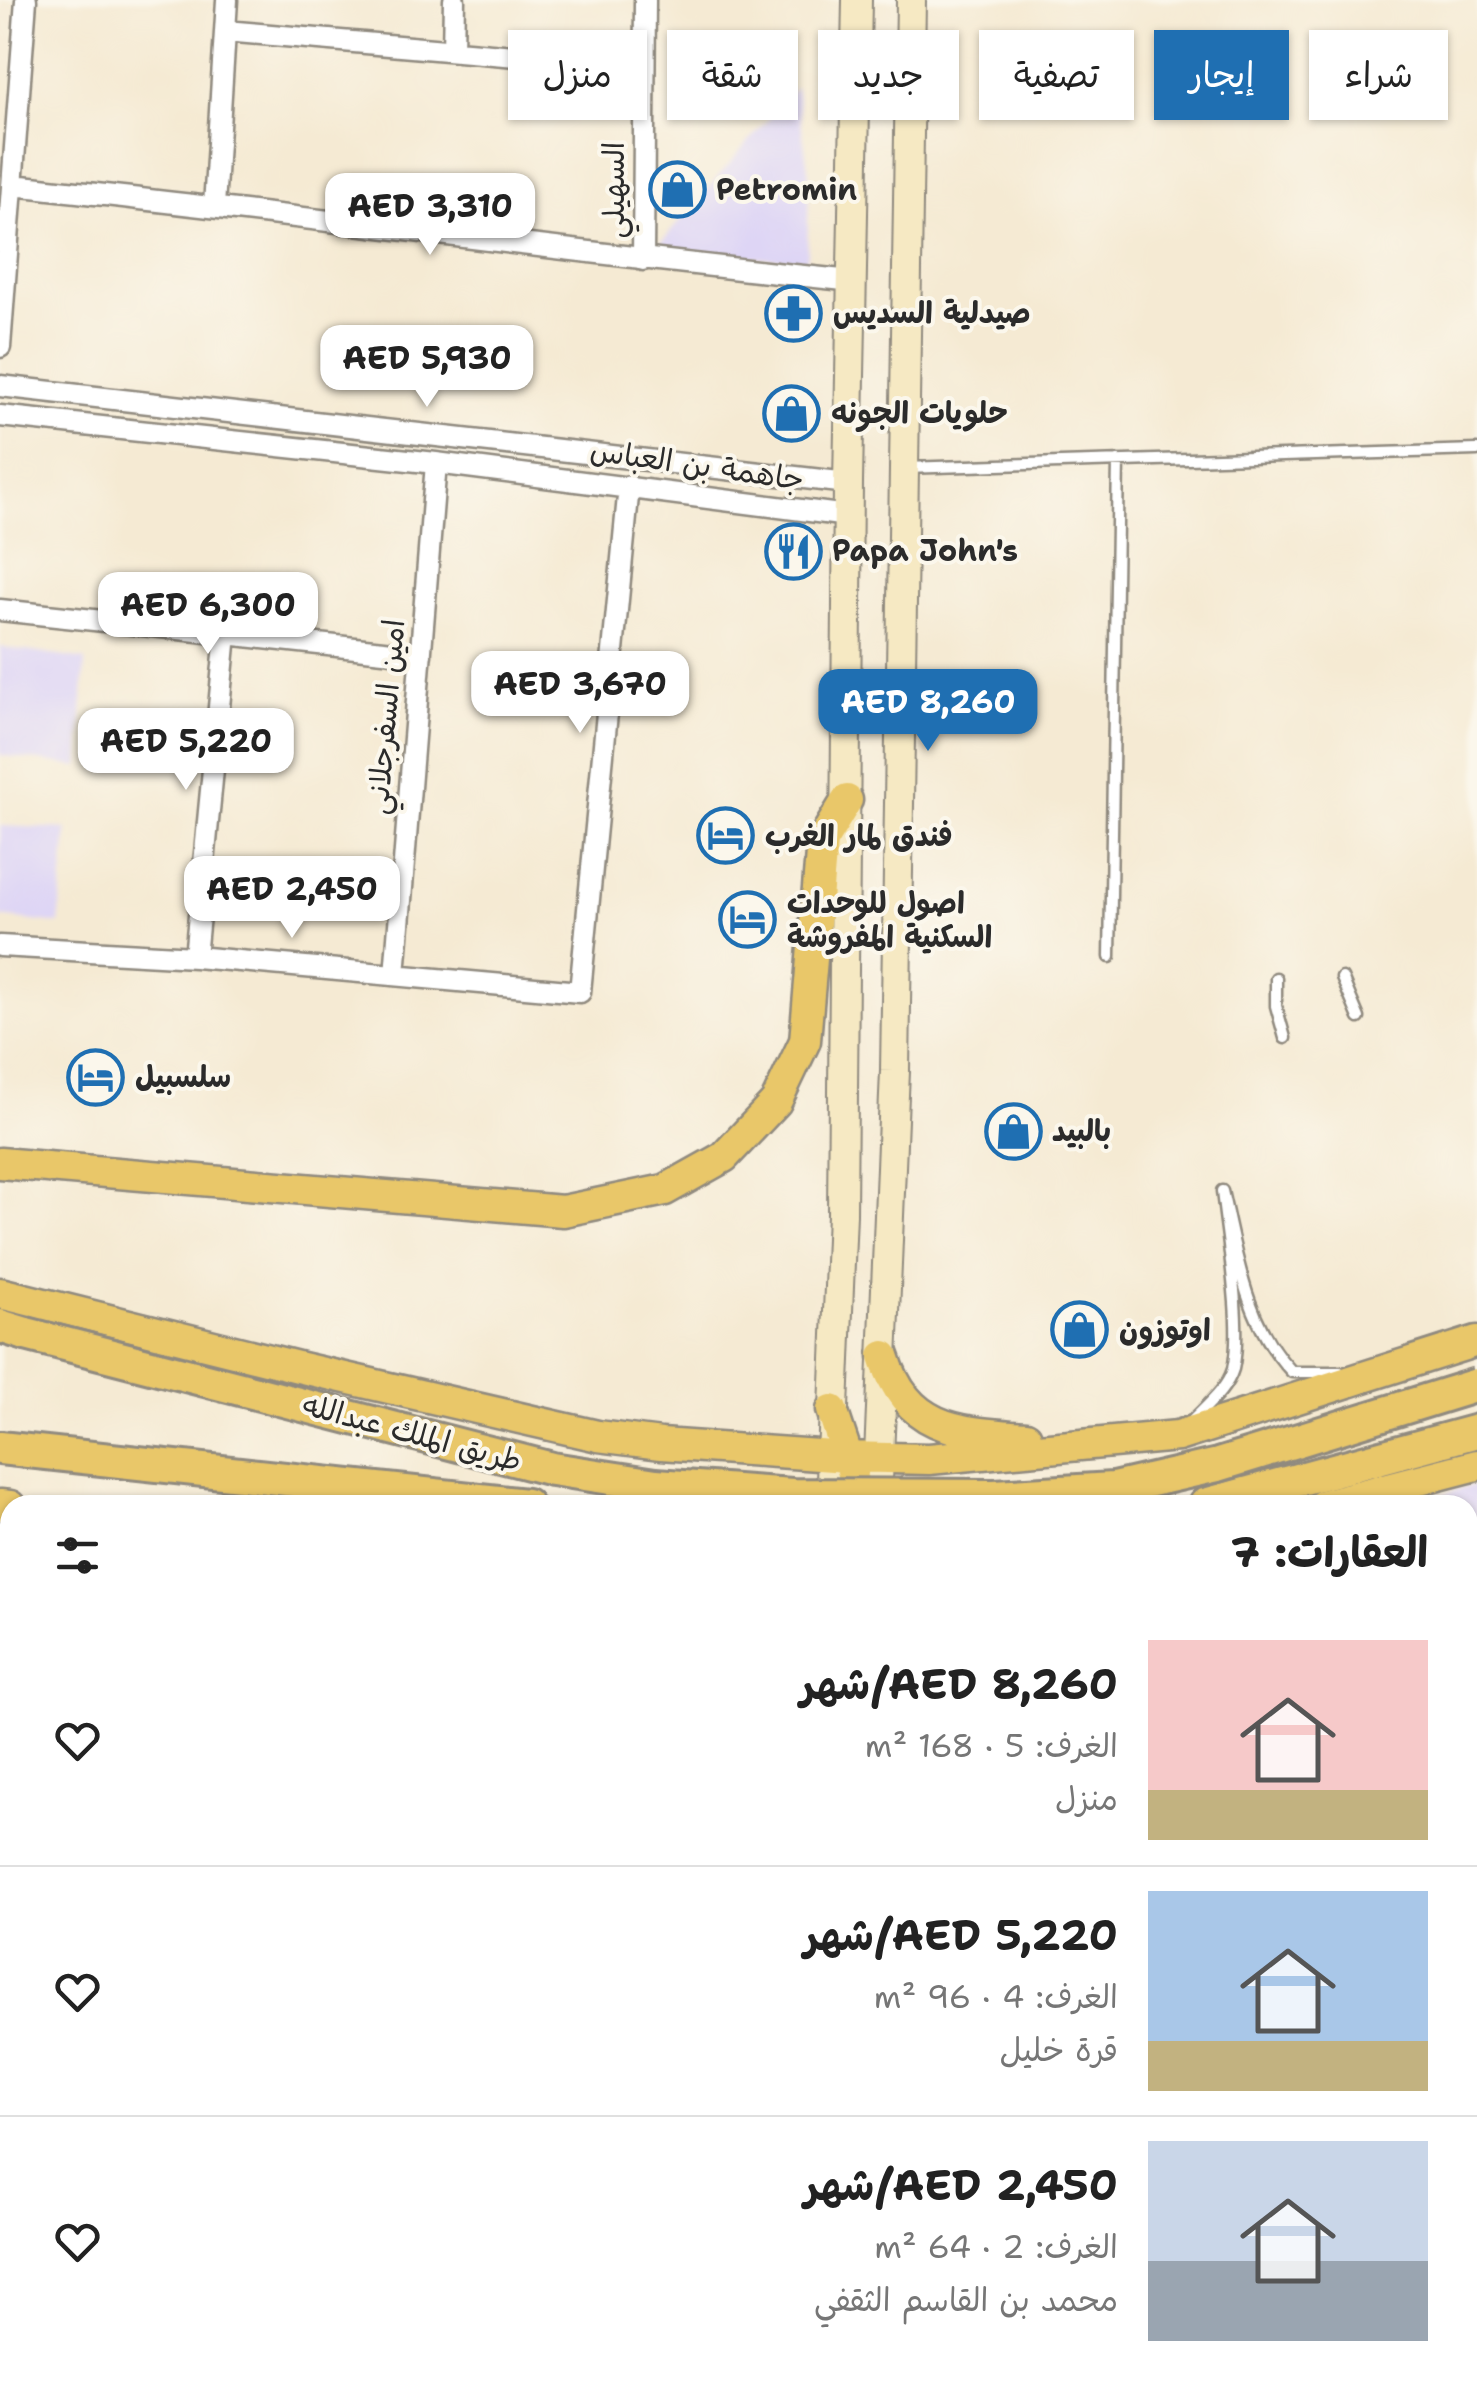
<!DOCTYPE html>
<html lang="ar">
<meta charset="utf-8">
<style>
:root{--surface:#fff;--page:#f6f6f6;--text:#222;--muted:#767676;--line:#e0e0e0;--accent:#1f6fb2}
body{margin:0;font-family:"Shantell Sans","Playpen Sans Arabic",sans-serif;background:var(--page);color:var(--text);direction:rtl;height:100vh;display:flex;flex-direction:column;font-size:38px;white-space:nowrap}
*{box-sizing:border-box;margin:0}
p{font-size:32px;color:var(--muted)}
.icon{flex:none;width:55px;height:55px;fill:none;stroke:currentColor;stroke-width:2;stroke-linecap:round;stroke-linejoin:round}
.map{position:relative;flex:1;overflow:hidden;direction:ltr}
.sheet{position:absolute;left:0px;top:1495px;width:1478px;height:892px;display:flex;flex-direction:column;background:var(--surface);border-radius:30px 30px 0 0;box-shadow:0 2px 8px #0004;direction:rtl}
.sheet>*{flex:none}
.hud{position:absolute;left:30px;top:30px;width:1418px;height:90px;direction:rtl;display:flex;gap:20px}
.price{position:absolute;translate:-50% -85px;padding:0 22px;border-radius:20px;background:#fff;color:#222;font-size:32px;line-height:65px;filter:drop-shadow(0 2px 5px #0008)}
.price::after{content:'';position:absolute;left:50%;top:60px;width:30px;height:22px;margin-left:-15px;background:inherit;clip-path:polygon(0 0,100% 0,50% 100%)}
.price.selected{background:var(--accent);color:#fff}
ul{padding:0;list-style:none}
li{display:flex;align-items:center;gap:30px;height:250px;padding:0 50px}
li+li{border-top:2px solid var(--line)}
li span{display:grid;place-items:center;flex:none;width:280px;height:200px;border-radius:0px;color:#555}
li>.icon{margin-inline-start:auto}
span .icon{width:120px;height:120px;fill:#fffc;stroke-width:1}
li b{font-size:42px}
h2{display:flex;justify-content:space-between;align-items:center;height:120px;padding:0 50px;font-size:42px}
.chip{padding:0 35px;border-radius:0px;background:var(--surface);box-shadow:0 2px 8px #0004;font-size:35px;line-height:90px}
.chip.selected{background:var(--accent);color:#fff}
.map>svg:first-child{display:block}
.built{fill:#ded5f5}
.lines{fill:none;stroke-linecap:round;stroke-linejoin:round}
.service-casing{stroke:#908a7f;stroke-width:15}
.minor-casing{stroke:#908a7f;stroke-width:25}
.secondary-casing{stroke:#908a7f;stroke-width:32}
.primary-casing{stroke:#908a7f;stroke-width:35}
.trunk-casing{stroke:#908a7f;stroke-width:38}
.service{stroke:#fff;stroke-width:10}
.minor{stroke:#fff;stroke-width:20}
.secondary{stroke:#f6e9c3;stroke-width:28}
.primary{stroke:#e9c769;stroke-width:30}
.trunk{stroke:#e9c769;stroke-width:32}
.trunk-bridge-casing{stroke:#908a7f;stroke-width:38;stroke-linecap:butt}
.trunk-bridge{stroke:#e9c769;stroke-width:32}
.labels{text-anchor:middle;stroke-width:8;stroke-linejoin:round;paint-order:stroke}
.street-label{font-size:30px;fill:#2b2b2b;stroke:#fbf7ec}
.poi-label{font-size:30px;font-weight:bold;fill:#2b2b2b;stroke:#fbf7ec;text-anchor:start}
</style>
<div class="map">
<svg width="1477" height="2387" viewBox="0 0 1477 2387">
<rect width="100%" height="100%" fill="#fbf7ec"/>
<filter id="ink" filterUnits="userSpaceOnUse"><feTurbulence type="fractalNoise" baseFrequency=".01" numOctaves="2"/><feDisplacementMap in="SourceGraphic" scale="20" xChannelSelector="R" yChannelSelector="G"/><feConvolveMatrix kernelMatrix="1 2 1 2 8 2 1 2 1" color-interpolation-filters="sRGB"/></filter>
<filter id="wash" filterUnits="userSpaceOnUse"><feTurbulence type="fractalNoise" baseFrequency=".0048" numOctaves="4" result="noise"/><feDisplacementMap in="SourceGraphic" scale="40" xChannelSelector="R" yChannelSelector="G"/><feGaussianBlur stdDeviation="2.25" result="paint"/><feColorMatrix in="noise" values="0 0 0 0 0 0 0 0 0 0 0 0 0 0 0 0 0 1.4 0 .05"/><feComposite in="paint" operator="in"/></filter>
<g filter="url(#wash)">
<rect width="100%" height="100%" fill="#f5ead3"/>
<path class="built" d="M796 87 809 177 807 260 653 252Z
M0 647 85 660 79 767 0 755Z
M0 826 67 829 59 924 0 917Z
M1477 1484V2387H907L908 2378H1468V1505H1405Z"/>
</g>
<g filter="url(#ink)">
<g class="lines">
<defs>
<path id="service" d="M905 468 1477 450
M1110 957 1118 461
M1276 978V1006L1285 1038
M1342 978 1359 1018
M1190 1423C1205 1407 1227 1390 1233 1369 1243 1326 1227 1237 1222 1191 1237 1255 1245 1323 1292 1372H1340
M1468 1563 1477 1560
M1468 1845 1477 1875
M1468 1955 1477 1952
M1468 2121H1477
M1169 2378V2387
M1215 2378V2387"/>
<path id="minor" d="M225 31 644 67
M453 50 454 0
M12 185C292 214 572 253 853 281
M214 206 227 0
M643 260 645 0
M0 347 26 0
M0 386 848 483
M0 416 436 463 848 516
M0 610 421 655
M0 946 195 957 580 992 629 486
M195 957 226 634
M395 975 436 463"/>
<path id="secondary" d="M830 1505 842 1214 848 483 857 0
M877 1505 895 1071 911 0
M0 1795 10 1791
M0 1842 10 1839
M812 2387V2378
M855 2387V2378"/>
<path id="primary" d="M0 1163 563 1211 665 1190 724 1157 776 1102 805 1041 822 841 847 800
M0 1293 302 1368 598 1436 661 1444 847 1457 929 1459 1178 1436 1477 1341
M884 1356C907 1431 959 1432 1026 1437
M832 1410 853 1473
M0 1505 10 1506
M1323 1505 1477 1465"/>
<path id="trunk" d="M0 1326 26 1334
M0 1448 526 1505
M1205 1505 1477 1431"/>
</defs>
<use href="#service" class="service-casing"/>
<use href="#minor" class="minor-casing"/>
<use href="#secondary" class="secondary-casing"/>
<use href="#primary" class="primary-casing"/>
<use href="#trunk" class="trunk-casing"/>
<use href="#service" class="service"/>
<use href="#minor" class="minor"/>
<use href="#secondary" class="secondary"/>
<use href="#primary" class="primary"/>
<use href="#trunk" class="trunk"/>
<defs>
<path id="trunk-bridge" d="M26 1334 552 1469 656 1485 792 1495 994 1496 1113 1489 1218 1465 1477 1385"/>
</defs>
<use href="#trunk-bridge" class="trunk-bridge-casing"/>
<use href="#trunk-bridge" class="trunk-bridge"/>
</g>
</g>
<defs>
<symbol id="shop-ring" viewBox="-11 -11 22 22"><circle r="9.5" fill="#fbf7ec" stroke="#1f6fb2" stroke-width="1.5"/><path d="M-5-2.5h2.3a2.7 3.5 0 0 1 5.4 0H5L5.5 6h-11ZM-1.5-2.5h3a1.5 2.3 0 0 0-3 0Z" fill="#1f6fb2"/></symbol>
<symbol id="pharmacy-ring" viewBox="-11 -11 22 22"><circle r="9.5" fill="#fbf7ec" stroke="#1f6fb2" stroke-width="1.5"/><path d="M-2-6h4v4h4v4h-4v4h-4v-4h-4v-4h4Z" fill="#1f6fb2"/></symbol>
<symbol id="restaurant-ring" viewBox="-11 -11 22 22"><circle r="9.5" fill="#fbf7ec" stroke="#1f6fb2" stroke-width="1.5"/><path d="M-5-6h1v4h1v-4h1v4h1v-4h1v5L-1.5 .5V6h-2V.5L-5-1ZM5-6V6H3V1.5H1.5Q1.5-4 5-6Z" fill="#1f6fb2"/></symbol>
<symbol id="hotel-ring" viewBox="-11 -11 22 22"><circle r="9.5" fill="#fbf7ec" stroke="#1f6fb2" stroke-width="1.5"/><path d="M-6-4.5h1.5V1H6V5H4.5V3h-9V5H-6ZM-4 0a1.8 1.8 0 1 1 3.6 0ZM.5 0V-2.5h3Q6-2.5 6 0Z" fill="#1f6fb2"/></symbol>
</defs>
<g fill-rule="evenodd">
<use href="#shop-ring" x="646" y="158" width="63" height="63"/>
<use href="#pharmacy-ring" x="762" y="282" width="63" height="63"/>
<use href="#shop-ring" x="760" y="382" width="63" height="63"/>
<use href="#restaurant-ring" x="762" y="520" width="63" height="63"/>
<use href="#hotel-ring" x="694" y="804" width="63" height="63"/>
<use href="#hotel-ring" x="716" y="888" width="63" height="63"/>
<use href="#hotel-ring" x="64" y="1046" width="63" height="63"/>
<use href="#shop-ring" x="982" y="1100" width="63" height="63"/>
<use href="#shop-ring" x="1048" y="1298" width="63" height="63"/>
</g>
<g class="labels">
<g class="street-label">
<text transform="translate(614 190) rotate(-90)" y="10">السهيلي</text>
<text transform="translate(697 465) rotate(8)" y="10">جاهمة بن العباس</text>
<text transform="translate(386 717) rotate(-85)" y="10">امين السفرجلاني</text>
<text transform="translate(412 1433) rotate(15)" y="10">طريق الملك عبدالله</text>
</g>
<g class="poi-label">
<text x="716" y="200">Petromin</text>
<text x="833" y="323">صيدلية السديس</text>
<text x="831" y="423">حلويات الجونه</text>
<text x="832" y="561">Papa John's</text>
<text x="765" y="846">فندق لمار الغرب</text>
<text x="787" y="913">اصول للوحدات<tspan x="787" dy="34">السكنية المفروشة</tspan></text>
<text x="135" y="1087">سلسبيل</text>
<text x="1052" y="1141">بالبيد</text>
<text x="1119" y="1340">اوتوزون</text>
</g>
</g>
</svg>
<b class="price" style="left:430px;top:258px">AED 3,310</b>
<b class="price" style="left:427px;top:410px">AED 5,930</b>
<b class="price" style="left:208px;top:657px">AED 6,300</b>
<b class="price" style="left:580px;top:736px">AED 3,670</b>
<b class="price selected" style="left:928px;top:754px">AED 8,260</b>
<b class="price" style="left:186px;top:793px">AED 5,220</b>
<b class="price" style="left:292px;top:941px">AED 2,450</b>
<div class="hud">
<a class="chip">شراء</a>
<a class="chip selected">إيجار</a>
<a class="chip">تصفية</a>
<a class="chip">جديد</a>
<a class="chip">شقة</a>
<a class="chip">منزل</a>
</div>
<section class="sheet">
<h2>العقارات: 7<svg class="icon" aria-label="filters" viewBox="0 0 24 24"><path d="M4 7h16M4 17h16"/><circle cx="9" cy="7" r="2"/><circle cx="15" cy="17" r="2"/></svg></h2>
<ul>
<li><span style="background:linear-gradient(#f6c9c9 75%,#c2b280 0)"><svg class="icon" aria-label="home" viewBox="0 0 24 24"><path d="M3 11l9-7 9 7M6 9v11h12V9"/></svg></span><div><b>AED 8,260/شهر</b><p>الغرف: 5 · 168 m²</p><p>منزل</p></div><svg class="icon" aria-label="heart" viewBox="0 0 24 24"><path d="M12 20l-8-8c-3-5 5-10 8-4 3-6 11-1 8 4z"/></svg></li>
<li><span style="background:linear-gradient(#a9c7e8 75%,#c2b280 0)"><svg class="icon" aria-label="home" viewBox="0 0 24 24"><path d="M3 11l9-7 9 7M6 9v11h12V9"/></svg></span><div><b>AED 5,220/شهر</b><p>الغرف: 4 · 96 m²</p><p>قرة خليل</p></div><svg class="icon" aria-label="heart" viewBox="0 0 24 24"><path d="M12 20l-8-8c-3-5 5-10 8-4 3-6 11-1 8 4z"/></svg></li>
<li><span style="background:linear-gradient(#c9d6e8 60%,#9aa5b1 0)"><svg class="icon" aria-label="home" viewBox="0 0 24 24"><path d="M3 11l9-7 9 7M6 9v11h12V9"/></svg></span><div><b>AED 2,450/شهر</b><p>الغرف: 2 · 64 m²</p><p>محمد بن القاسم الثقفي</p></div><svg class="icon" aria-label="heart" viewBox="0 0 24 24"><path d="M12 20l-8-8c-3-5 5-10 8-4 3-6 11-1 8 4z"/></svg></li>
</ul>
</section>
</div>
